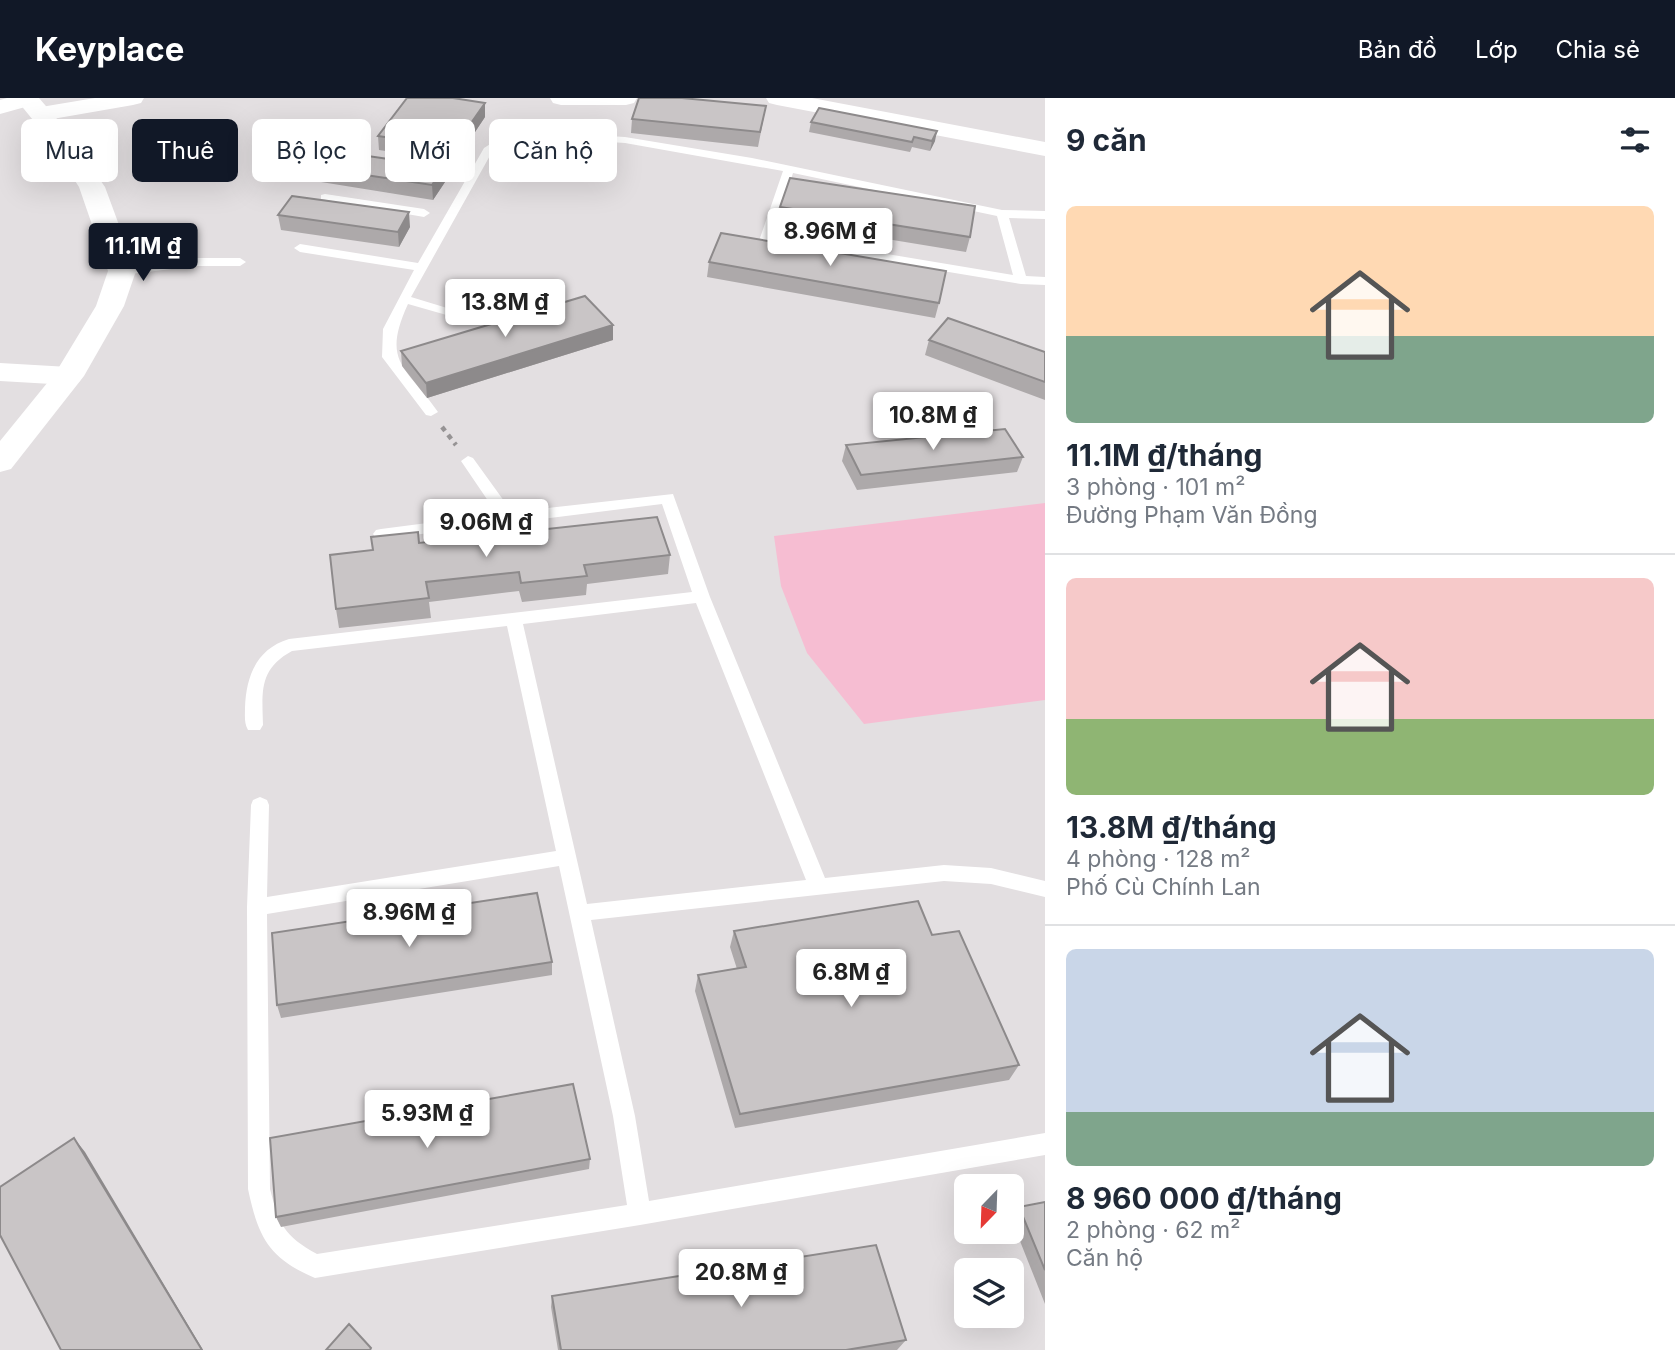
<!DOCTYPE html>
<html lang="vi">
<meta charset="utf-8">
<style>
:root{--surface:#fff;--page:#f2f2f3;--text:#1f2937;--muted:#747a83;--line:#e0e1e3;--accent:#111827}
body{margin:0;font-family:Inter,sans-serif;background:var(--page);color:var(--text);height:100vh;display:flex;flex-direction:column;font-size:26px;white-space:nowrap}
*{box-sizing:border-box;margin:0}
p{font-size:23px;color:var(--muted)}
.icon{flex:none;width:38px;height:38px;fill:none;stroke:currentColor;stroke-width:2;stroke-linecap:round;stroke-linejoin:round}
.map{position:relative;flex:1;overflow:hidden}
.details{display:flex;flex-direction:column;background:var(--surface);width:630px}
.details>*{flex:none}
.hud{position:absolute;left:21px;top:21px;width:665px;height:63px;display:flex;gap:14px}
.needle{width:46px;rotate:203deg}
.buttons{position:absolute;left:954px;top:1076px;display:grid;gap:14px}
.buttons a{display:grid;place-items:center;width:70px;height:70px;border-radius:10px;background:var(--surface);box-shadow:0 7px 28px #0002;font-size:35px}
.price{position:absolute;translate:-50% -60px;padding:0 16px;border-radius:7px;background:#fff;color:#222;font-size:23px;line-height:46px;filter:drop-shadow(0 2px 4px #0008)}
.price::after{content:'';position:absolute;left:50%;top:42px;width:21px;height:16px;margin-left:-10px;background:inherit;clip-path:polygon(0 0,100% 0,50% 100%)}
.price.active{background:var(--accent);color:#fff}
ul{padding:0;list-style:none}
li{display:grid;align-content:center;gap:14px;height:371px;padding:0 21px}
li+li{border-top:2px solid var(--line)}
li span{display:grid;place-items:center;height:217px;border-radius:10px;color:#555}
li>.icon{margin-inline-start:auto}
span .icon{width:126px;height:126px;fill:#fffc;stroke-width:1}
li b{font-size:30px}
h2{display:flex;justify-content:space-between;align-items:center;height:84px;padding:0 21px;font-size:30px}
.tag{padding:0 24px;border-radius:10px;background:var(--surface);box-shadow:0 7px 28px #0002;font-size:24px;line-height:63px}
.tag.active{background:var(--accent);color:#fff}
header{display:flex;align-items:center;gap:42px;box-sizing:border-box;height:98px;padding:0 35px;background:var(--accent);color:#fff}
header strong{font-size:33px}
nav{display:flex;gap:38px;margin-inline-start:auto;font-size:24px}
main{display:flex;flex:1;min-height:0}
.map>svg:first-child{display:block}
.green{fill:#f6bdd2}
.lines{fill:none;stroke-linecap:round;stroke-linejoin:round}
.path{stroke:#969394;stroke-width:4.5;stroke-dasharray:5 5;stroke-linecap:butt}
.lane{fill:#fff;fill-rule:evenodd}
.street{fill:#fff;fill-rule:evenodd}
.secondary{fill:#fff;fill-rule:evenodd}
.wall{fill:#ada9aa}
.shaded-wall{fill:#8d8a8b}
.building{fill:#c9c5c6;stroke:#8d8a8b;stroke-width:2}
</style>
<header>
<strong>Keyplace</strong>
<nav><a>Bản đồ</a><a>Lớp</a><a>Chia sẻ</a></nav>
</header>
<main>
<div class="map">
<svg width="1045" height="1252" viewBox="0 0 1045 1252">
<rect width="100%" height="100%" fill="#e3dfe1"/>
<path class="green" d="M1045 405V602L864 626 807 555 781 488 774 438Z"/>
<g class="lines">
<path class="path" d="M442 329 456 347"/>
<path class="lane" d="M532 33 625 39 752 60 1002 112 1045 113V121L1009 120 1026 178 1045 179V187L1021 186 762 143 760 140 783 73 625 45 532 39 513 41 492 54 411 199 506 228 499 232 408 206C381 265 406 268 438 314L431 318 426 317 382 259 383 231 414 172 300 154 294 150 300 146 418 165 484 50 506 36ZM793 75 997 118 1013 177 773 137Z
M325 96 424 111 430 115 424 119 321 101V97Z
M196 160H240L246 164 240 168H196L122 177 116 173 122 169Z
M468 358 473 360 512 414 673 396 710 499 825 780 944 767 991 770 1045 783V799L991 786 944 783 591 822 635 1018 649 1103 1045 1035V1057L640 1127 315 1180C268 1160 258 1138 248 1091L247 809 251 707 253 702 260 699 267 702 269 707 267 799 556 753 507 528 292 553C259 571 262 593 263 627L260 632H248C244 625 245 618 245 610 246 579 256 551 289 541L692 494 662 406 381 441 376 440 373 436 376 432 381 431 497 416 461 363ZM696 505 806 782 587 806 523 526ZM559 768 613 1018 627 1107 317 1156C284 1138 279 1126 270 1091L267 816Z"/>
<path class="street" d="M7 0H38L39 1 36 6 0 16V2Z
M95 0H144L141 5 133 7 41 23 33 21 30 16 33 11 41 9Z
M550 0H637L634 5 626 7H561L553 5Z
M766 0H812L1045 44V58L777 7 769 5Z
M0 265 69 269 79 272 83 278 79 284 69 287 0 283Z"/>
<path class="secondary" d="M15 0H39L64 29 105 89 136 173 124 208 84 278 11 371 0 374V343L56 274 96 208 108 173 79 89 46 38Z"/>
</g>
<path class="wall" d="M766 8 758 49 631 35 632 21Z
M485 19 463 52 454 50 445 62 379 52 378 38Z
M811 24 935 43 930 53 912 49 910 54 809 34Z
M444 69 445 84 433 102 321 84 319 70Z
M780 109 970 139 966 154 777 123Z
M278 117 410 129 399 149 281 132Z
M709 164 939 205 935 220 707 179Z
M613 242 427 300 402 268 401 253Z
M929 242 1045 254V302L925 257Z
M846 347 1023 359 1017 374 857 392 842 363Z
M419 445 670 457 668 476 587 486 586 497 522 504 519 493 429 504 431 520 339 530 336 511 373 452Z
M734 833 932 837 1019 967 1009 982 735 1030 695 893 698 877 737 871 730 849Z
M552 864V877L281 920 277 907Z
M590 1061 589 1071 281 1129 276 1119Z
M1045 1104V1206L1012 1123V1117L1019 1109Z
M552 1198 906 1242 897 1252H558L551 1209Z"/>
<path class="shaded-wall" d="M485 5V19L463 52 462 38Z
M937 33 935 43 930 53 932 43Z
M453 36 454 50 445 62V48Z
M444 69 445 84 433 102 432 87Z
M409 114 410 129 399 149 398 134Z
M613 227V242L427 300 426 285Z
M74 1040 85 1054 203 1252H202Z"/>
<path class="building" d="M407 0H453L485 5 462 38 453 36 445 48 378 38Z
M639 0H682L766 8 760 34 632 21Z
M819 10 937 33 932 43 914 39 912 44 811 24Z
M333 53 444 69 432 87 319 70Z
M790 80 975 108 970 139 780 109Z
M292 98 409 114 398 134 278 117Z
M721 135 946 173 939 205 709 164Z
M585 198 613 227 426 285 401 253Z
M948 220 1045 254V284L929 242Z
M1005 331 1023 359 861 377 846 347Z
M657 419 670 457 584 467 587 478 521 485 519 474 426 484 429 500 336 511 330 457 373 452 371 439 418 434 419 445Z
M537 795 552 864 277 907 272 835Z
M918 803 932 837 959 833 1019 967 740 1016 698 877 746 869 734 833Z
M573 986 590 1061 276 1119 270 1040Z
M74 1040 202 1252H61L0 1137V1089Z
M1045 1104V1172L1019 1109Z
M876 1147 906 1242 846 1252H561L552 1198Z
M349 1226 371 1250 370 1252H326Z"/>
</svg>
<div class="buttons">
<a><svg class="needle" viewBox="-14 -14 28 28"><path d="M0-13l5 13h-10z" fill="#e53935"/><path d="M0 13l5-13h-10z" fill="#747a83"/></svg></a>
<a><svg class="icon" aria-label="layers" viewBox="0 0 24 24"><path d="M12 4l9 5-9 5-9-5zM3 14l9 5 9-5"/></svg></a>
</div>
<b class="price" style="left:830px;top:170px">8.96M ₫</b>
<b class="price active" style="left:143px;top:185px">11.1M ₫</b>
<b class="price" style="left:505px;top:241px">13.8M ₫</b>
<b class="price" style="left:933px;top:354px">10.8M ₫</b>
<b class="price" style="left:486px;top:461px">9.06M ₫</b>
<b class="price" style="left:409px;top:851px">8.96M ₫</b>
<b class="price" style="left:851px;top:911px">6.8M ₫</b>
<b class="price" style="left:427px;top:1052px">5.93M ₫</b>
<b class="price" style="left:741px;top:1211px">20.8M ₫</b>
<div class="hud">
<a class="tag">Mua</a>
<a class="tag active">Thuê</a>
<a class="tag">Bộ lọc</a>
<a class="tag">Mới</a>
<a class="tag">Căn hộ</a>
</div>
</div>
<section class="details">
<h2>9 căn<svg class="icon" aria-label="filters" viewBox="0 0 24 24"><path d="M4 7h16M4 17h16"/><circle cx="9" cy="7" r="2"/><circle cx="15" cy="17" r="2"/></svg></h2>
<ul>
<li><span style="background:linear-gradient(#ffd9b3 60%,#7fa58c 0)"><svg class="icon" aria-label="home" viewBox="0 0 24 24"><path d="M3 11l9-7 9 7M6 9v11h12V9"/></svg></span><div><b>11.1M ₫/tháng</b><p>3 phòng · 101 m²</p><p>Đường Phạm Văn Đồng</p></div></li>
<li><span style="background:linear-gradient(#f6c9c9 65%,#8fb573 0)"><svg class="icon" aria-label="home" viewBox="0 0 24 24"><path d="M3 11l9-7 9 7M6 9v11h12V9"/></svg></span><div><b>13.8M ₫/tháng</b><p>4 phòng · 128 m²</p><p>Phố Cù Chính Lan</p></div></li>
<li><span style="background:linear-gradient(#c9d6e8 75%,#7fa58c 0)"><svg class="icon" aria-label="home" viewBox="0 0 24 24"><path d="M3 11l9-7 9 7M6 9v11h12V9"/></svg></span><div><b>8 960 000 ₫/tháng</b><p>2 phòng · 62 m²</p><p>Căn hộ</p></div></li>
</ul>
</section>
</main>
